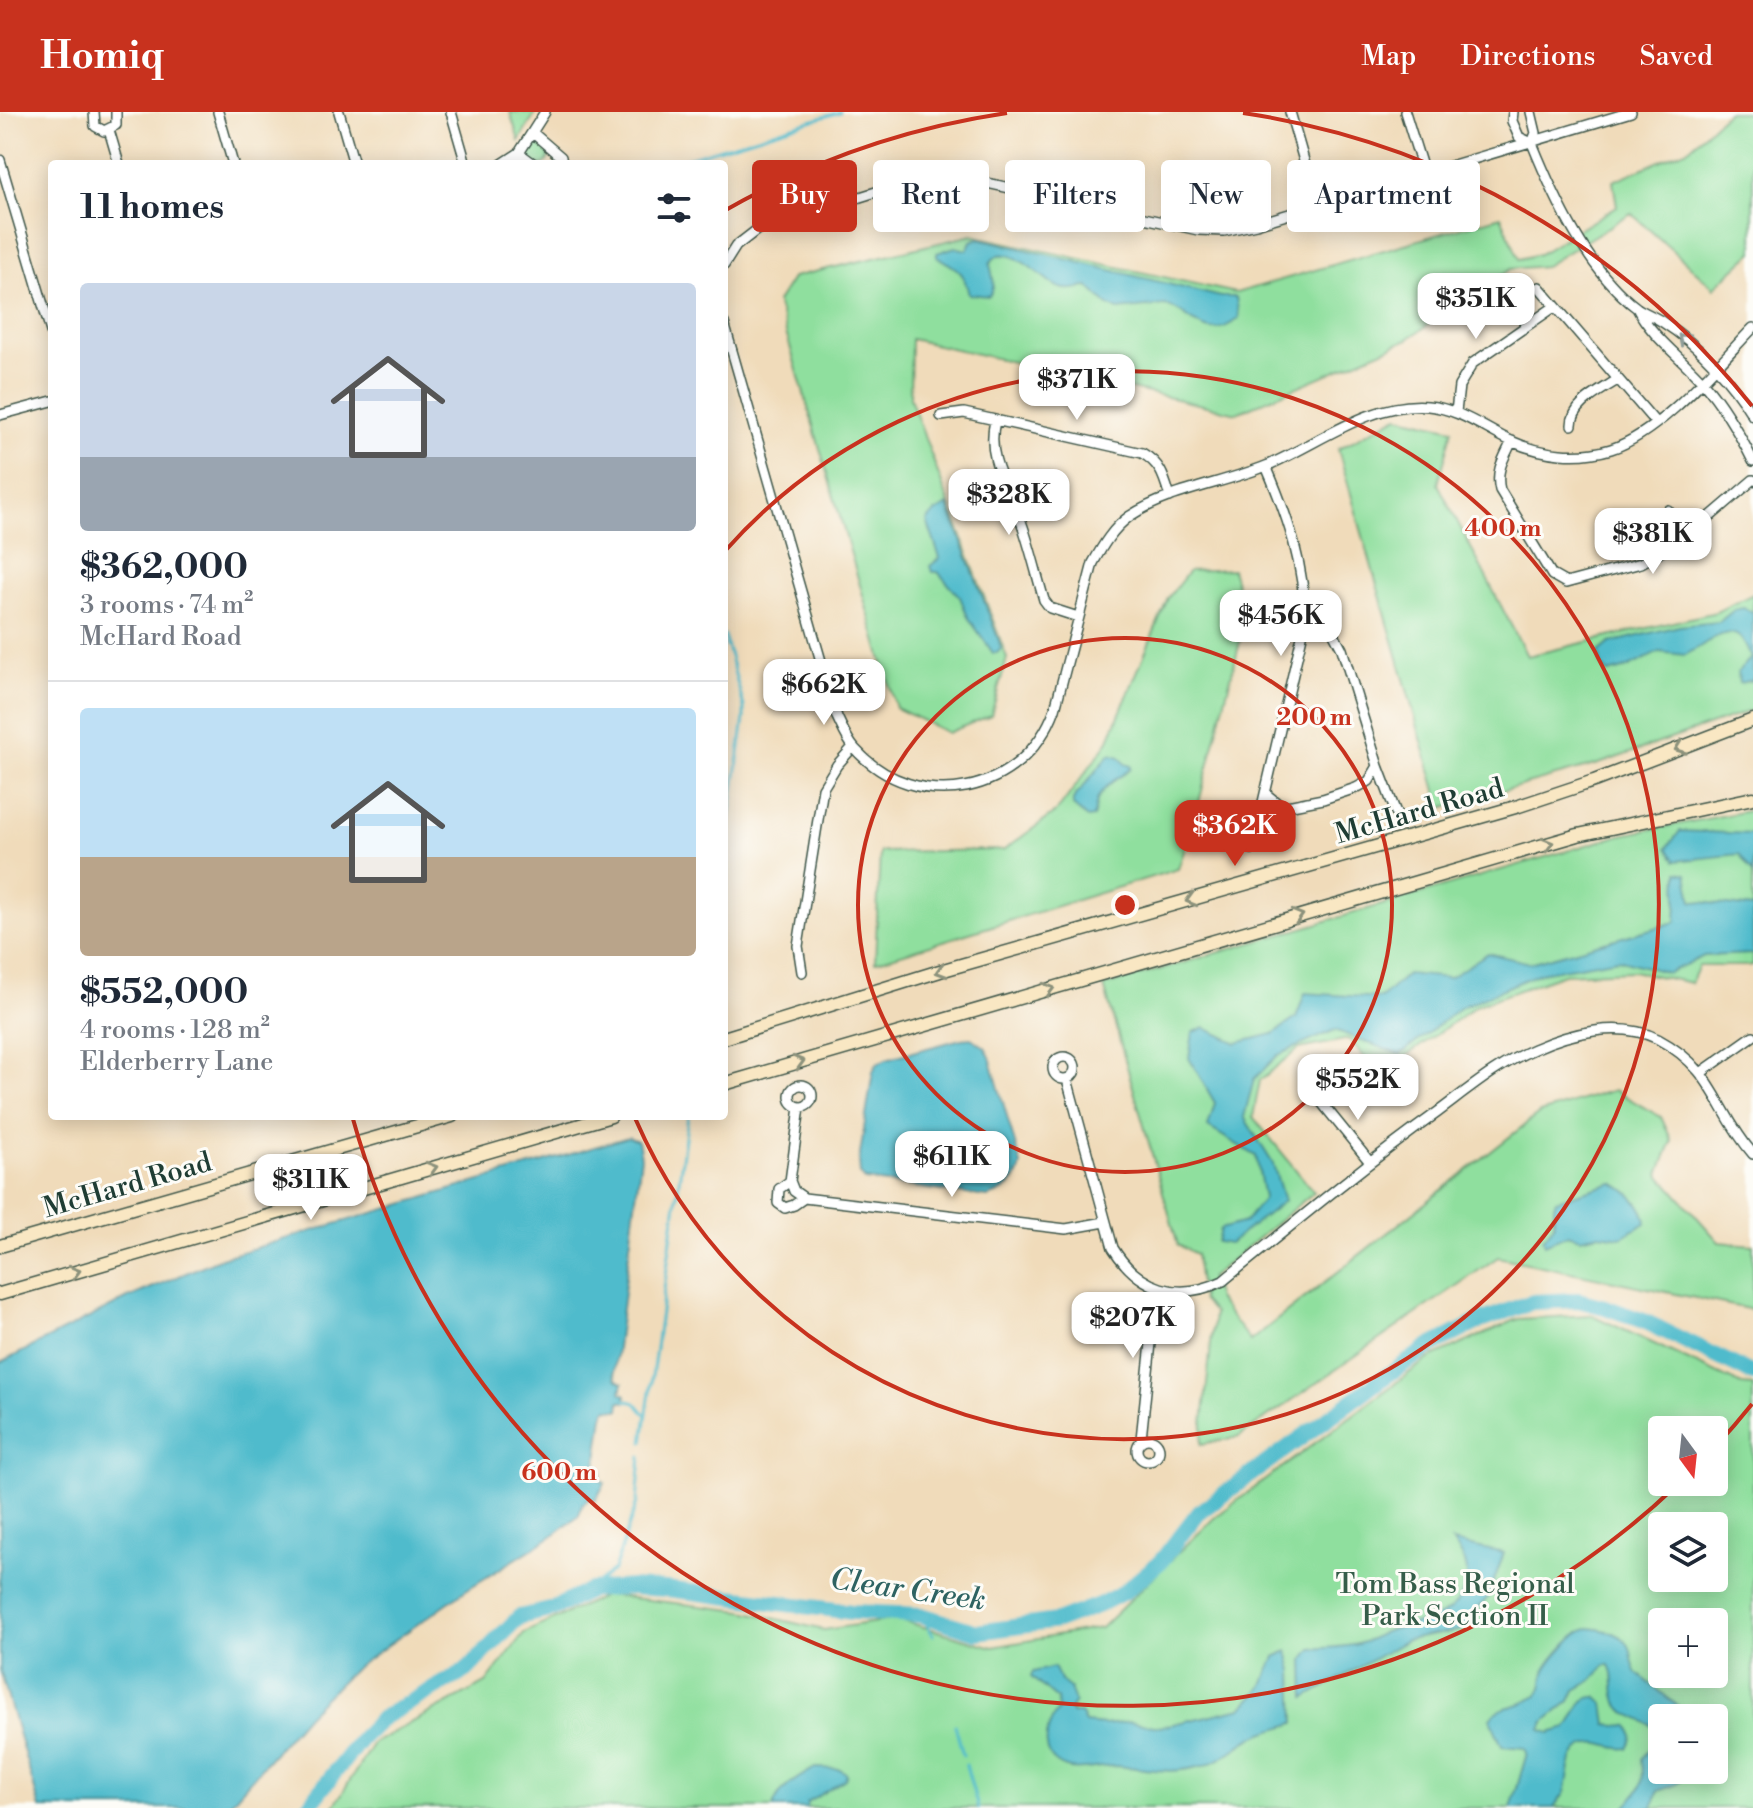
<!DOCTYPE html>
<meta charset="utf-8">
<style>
:root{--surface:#fff;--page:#f2f2f3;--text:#1f2937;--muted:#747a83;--line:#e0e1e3;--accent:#c8321e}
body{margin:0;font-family:"Libre Bodoni",serif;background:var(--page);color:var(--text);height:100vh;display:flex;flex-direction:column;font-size:30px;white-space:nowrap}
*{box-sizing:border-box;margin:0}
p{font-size:26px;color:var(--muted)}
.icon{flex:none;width:44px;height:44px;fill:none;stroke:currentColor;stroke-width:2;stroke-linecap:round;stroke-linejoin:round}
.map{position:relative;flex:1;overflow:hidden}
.details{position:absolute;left:48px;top:48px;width:680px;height:960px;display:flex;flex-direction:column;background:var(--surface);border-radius:8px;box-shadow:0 4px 20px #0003}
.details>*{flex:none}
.banner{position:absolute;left:752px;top:48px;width:760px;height:72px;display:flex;gap:16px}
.needle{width:52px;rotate:165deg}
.fabs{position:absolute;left:1648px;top:1304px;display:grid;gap:16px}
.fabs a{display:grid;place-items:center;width:80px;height:80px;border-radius:8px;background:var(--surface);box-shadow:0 4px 20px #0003;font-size:40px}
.price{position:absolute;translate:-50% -68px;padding:0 18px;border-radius:16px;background:#fff;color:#222;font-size:26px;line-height:52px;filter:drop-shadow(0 2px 4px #0008)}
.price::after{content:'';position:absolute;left:50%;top:48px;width:24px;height:18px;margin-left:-12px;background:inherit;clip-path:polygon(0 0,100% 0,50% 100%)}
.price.on{background:var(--accent);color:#fff}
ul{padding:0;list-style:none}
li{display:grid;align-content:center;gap:16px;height:424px;padding:0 32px}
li+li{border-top:2px solid var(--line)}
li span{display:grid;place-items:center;height:248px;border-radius:8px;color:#555}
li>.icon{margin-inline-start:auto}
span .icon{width:144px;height:144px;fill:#fffc;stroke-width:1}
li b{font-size:34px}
h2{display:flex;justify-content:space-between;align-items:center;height:96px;padding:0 32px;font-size:34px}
.tag{padding:0 28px;border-radius:8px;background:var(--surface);box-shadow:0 4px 20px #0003;font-size:28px;line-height:72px}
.tag.on{background:var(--accent);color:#fff}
header{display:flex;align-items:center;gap:48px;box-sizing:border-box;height:112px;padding:0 40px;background:var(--accent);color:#fff}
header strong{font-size:38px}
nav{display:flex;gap:44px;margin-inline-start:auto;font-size:28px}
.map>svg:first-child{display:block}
.green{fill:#8fdf9e;stroke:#578e69;stroke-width:2;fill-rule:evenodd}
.water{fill:#50bbcc;stroke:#387c80;stroke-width:2}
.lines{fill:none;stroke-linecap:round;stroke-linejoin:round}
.stream{stroke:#50bbcc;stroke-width:3}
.river{stroke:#50bbcc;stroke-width:16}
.minor-casing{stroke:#3e5548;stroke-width:12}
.secondary-casing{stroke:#3e5548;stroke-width:15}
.minor{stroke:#fff;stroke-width:9}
.secondary{stroke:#f9e7c3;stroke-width:12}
.oneway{stroke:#8f9e9a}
.oneway2{stroke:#8c927c}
.ring{fill:none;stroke:#c8321e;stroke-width:4}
.labels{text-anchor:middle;stroke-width:6;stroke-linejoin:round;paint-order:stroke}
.street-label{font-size:28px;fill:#1f3d34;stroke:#fdfcf7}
.park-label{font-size:28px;fill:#355d49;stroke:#fdfcf7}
.water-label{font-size:30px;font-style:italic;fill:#2e6362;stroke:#fdfcf7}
.centre{fill:#c8321e;stroke:#fdfcf7;stroke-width:4}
.ring-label{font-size:24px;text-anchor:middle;font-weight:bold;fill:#c8321e;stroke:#fdfcf7;stroke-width:6;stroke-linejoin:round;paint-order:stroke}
</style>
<header>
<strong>Homiq</strong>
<nav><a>Map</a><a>Directions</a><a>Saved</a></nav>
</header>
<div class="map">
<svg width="1753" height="1696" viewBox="0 0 1753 1696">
<rect width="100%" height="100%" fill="#fdfcf7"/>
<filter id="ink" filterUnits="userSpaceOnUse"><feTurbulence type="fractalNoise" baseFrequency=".0125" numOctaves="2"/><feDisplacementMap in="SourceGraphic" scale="16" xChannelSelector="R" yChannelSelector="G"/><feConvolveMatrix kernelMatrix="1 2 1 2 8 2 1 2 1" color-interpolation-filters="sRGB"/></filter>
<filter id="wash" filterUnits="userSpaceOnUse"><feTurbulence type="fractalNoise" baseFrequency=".006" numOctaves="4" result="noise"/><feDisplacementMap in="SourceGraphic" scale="32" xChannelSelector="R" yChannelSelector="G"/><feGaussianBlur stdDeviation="1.8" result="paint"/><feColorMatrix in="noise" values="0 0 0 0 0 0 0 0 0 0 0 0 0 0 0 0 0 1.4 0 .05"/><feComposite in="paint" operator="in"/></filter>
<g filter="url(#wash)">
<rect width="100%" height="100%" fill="#f0dbba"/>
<path class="green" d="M510 0H536L519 29Z
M1727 0H1753V140L1714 176 1631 101 1545 154 1511 157 1406 228 1237 301 911 227 910 286 1007 546 991 603 948 621 896 596 777 190 793 165 972 123 1236 181 1501 104 1519 147 1539 142 1617 94 1613 69 1690 36Z
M527 43a11 11 0 1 1 22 0a11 11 0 1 1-22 0Z
M1398 304 1453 317 1438 372 1527 544 1716 500 1753 482V598L1599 652 1441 696 1338 337Z
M1232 457 1246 506 1194 710 1178 757 875 850 880 740 1004 738 1057 699 1108 630 1168 486 1189 459Z
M1753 698V854H1699L1691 871 1633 859 1564 862 1477 893 1380 963 1349 927 1299 937 1260 968 1253 1005 1314 1080 1210 1166 1218 1188 1250 1229 1540 1001 1614 978 1661 1005 1672 1029 1659 1062 1719 1130 1753 1133V1198L1498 1145 1239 1325 1201 1332 1214 1201 1202 1188 1196 1142 1178 1133 1104 874 1621 723Z
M1592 1203 1742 1273 1753 1274V1696H333L373 1631 486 1571 524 1521 606 1483 743 1499 824 1518 896 1507 993 1535 1101 1516 1214 1406 1428 1247 1518 1207ZM1662 1318H1714V1370H1662ZM1662 1414H1714V1466H1662ZM1662 1510H1714V1562H1662ZM1662 1606H1714V1658H1662Z"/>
<path class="water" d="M979 126 1221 185H1236L1239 206C1203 235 1193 200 1165 193L1118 198 1108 193 1089 175C1078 175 1069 180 1058 175 1045 170 1003 123 990 152 992 163 997 174 989 184L969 182C963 157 958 157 937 145V141L955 135 967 138 971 129Z
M948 393 999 529 1001 537 997 541H993L968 505 960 485 938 460H932L930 454 940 446 927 409 935 400Z
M1743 496 1753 500V568L1739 571 1738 560 1751 546C1737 500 1712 530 1685 543L1659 540 1627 556 1608 561 1601 552 1599 540 1610 531 1679 514 1719 510 1734 498Z
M1110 642 1120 645 1125 652 1131 654V657C1120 665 1107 671 1099 684 1095 691 1096 698 1093 705L1087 706 1073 694V687Z
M1680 719 1753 722V761L1739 742 1676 749 1667 736Z
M1678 760 1687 762 1692 789 1753 796V842L1704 844 1668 861 1618 847 1540 861 1461 895 1400 943 1335 918 1278 943 1254 967 1244 1005 1273 1052 1284 1089 1229 1132 1217 1130 1220 1117 1245 1110 1264 1086 1256 1044 1208 1015 1215 991 1189 946 1193 920 1205 916 1237 931 1273 922 1296 906 1305 881 1381 886 1407 862 1449 866 1488 841 1530 851 1676 810Z
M971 926 985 935 990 945 1021 1053C1018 1070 1003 1080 988 1085L865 1068 860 1062 859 1049 873 959 877 952 886 947 961 927Z
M628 1025 638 1029 641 1045 614 1260 616 1267 623 1271 621 1280 626 1283 625 1290 620 1289 619 1298 607 1297 603 1304 596 1354 602 1361 600 1368 605 1371 595 1389 590 1386 583 1392 579 1403 551 1425 466 1478 354 1557 307 1603 226 1696H40L0 1558V1251L128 1186 221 1146Z
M1613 1071C1628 1078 1645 1094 1646 1111L1621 1125 1599 1122 1580 1126 1568 1122 1545 1132 1543 1127 1554 1113V1093L1556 1088Z
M1452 1430 1504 1441 1488 1485 1461 1518 1407 1528 1305 1586 1304 1548 1312 1537C1328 1535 1347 1536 1361 1531 1369 1529 1376 1523 1384 1520 1415 1508 1453 1513 1465 1474 1471 1455 1463 1444 1452 1430Z
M1589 1516C1603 1518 1624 1520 1630 1536 1633 1545 1631 1552 1637 1561L1678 1594 1681 1606H1662V1658H1689V1662L1677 1672 1658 1679 1653 1696H1624C1642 1676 1645 1673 1642 1647L1660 1623C1651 1606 1628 1608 1618 1592 1611 1580 1617 1565 1610 1553H1606L1591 1569 1575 1578 1570 1589 1544 1610 1541 1618 1550 1621 1567 1616C1577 1604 1578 1584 1597 1585L1604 1592 1607 1612 1629 1614C1635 1622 1632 1628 1628 1636 1614 1639 1604 1629 1590 1632 1566 1637 1571 1663 1565 1680 1562 1686 1557 1690 1554 1696H1511L1527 1641 1525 1636 1502 1634 1490 1606C1502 1591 1526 1596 1539 1581 1545 1574 1542 1566 1546 1558 1552 1547 1577 1517 1589 1516Z
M1288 1539 1293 1559 1295 1611C1281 1616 1266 1618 1254 1625 1237 1634 1224 1648 1206 1653 1169 1664 1149 1656 1114 1654 1100 1654 1084 1659 1070 1657 1039 1650 1043 1617 1058 1598L1057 1587 1031 1565 1033 1560 1054 1555 1061 1569 1070 1576 1075 1590 1071 1596 1072 1601H1080L1085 1611 1104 1613 1130 1610 1160 1615 1242 1596 1262 1575 1275 1545Z
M815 1656 840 1657 847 1662 845 1667 807 1691V1696H773C778 1676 798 1666 815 1656Z"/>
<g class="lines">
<path class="stream" d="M668 52 840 0
M724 523 744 595V606L724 749
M625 1288 636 1291 644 1301
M643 1330 688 1004
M591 1478 598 1470 614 1458 637 1390 641 1344
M921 1503 933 1523
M955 1613 963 1643
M966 1653 978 1696"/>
<path class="river" d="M307 1696 361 1627 382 1606 467 1558 519 1505 550 1498 591 1478 631 1475 666 1477 852 1500 921 1503 977 1520 1057 1509 1099 1493 1124 1480 1161 1449 1198 1401 1379 1269 1429 1235 1478 1210 1532 1190 1578 1188 1605 1195 1644 1209 1753 1262"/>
</g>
</g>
<g filter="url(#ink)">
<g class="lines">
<defs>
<path id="minor" d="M94 0 95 14 104 19 116 13V0
M218 0 233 52
M339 0 354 52
M451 0 466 52
M1290 0 1317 94
M1405 0 1424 61
M1513 0 1512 9 1519 25 1532 31
M1531 0 1536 21 1532 31C1554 85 1588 160 1637 196 1646 202 1656 205 1664 211 1699 233 1732 269 1753 304
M109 18 119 52
M533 21 561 45 562 52
M519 41 534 52
M0 48 52 223
M502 52 519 41 545 0
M724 153 736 134 758 117 911 69 937 64 978 69 1198 118 1224 119 1256 112 1631 0
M1539 175 1655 310
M1637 196C1652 225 1681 245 1703 270 1724 294 1739 321 1753 349
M724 211 837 605C842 615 847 628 855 637 917 705 1024 683 1055 597L1093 451C1103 433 1113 416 1130 404 1170 378 1222 372 1266 354 1317 333 1370 289 1428 294 1460 297 1483 316 1511 329 1542 343 1578 347 1611 337 1661 321 1717 253 1753 216
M1456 300 1459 274 1473 251 1554 195
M0 303 52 289
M941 304 964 301 1142 341C1161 352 1164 365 1170 385
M995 309C985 349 1011 378 1023 415 1031 439 1037 464 1044 488L1050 496 1078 505
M1572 313C1572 292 1601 279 1617 268
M1512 329C1504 346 1495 359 1500 378L1552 463 1566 471 1641 451 1685 426 1753 368
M1668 398 1694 438
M1378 654 1398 706
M1266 682 1282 695 1323 687 1356 676 1369 669 1378 654 1342 537 1332 518 1321 512 1305 511
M1252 737 1305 511C1305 455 1288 405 1266 354
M802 860 798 834 823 676 837 653 853 635
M1053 956a11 11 0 1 1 22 0a11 11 0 1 1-22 0Z
M1702 960 1753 924
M1067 967 1113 1136C1139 1178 1178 1190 1223 1169 1294 1111 1364 1053 1438 1000 1469 977 1499 952 1534 937 1570 921 1620 908 1658 927 1716 958 1715 998 1753 1042
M790 984a11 11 0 1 1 22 0a11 11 0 1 1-22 0Z
M1322 991 1369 1049
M800 995 790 1069 794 1079 804 1086 1066 1117 1105 1110
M790 1069 779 1077 778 1091 785 1096 794 1093 804 1086
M1137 1338a11 11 0 1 1 22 0a11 11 0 1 1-22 0Z
M1141 1327 1151 1231 1164 1177"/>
<path id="secondary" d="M724 926 940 859 1519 694 1594 669 1753 608
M724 972 1578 723 1753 686
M0 1134 452 1004
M0 1182 611 1004"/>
</defs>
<use href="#minor" class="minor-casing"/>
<use href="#secondary" class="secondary-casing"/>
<use href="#minor" class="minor"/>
<use href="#secondary" class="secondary"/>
</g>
<defs><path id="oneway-chevron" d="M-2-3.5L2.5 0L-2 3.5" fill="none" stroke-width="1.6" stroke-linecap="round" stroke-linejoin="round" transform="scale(2)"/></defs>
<use class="oneway" href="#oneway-chevron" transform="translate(1683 226) rotate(-140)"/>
<g class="oneway2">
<use href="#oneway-chevron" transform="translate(1680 636) rotate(159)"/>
<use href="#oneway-chevron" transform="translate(1548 732) rotate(-16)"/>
<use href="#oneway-chevron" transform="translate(1191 788) rotate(164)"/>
<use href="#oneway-chevron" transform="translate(1298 804) rotate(-16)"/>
<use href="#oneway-chevron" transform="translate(941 859) rotate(163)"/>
<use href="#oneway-chevron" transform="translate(1049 877) rotate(-16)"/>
<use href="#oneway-chevron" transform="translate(799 950) rotate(-16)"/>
<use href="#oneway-chevron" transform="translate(432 1056) rotate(-16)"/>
<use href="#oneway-chevron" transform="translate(75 1160) rotate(-16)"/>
</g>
</g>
<g class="ring">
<circle cx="1125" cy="793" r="267"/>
<path d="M725 439A534 534 0 1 1 635 1006"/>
<path d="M1752 1292A801 801 0 0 1 1716 1334M1676 1374A801 801 0 0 1 353 1007M724 99A801 801 0 0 1 1007 1M1243 1A801 801 0 0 1 1752 294"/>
</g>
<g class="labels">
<g class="street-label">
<text transform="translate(1419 698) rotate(-16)" y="10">McHard Road</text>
<text transform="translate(127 1072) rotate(-16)" y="10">McHard Road</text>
</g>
<g class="park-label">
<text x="1455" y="1481">Tom Bass Regional<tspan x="1455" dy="32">Park Section II</tspan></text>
</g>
<g class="water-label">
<text transform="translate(908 1477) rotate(8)" y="10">Clear Creek</text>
</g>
</g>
<circle cx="1125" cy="793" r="12" class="centre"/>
<g class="ring-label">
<text x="1503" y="424">400 m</text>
<text x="1314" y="613">200 m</text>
<text x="559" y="1368">600 m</text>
</g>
</svg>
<div class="fabs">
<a><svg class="needle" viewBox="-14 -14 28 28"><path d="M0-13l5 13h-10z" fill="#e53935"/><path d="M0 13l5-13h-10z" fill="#747a83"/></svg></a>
<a><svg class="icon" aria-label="layers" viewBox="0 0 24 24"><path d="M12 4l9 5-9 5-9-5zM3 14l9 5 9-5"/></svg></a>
<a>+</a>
<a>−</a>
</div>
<b class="price" style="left:1476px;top:229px">$351K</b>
<b class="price" style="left:1077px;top:310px">$371K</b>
<b class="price" style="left:1009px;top:425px">$328K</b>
<b class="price" style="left:1653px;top:464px">$381K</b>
<b class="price" style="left:1281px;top:546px">$456K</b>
<b class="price" style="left:824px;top:615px">$662K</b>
<b class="price on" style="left:1235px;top:756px">$362K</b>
<b class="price" style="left:1358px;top:1010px">$552K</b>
<b class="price" style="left:952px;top:1087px">$611K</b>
<b class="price" style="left:311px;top:1110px">$311K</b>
<b class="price" style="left:1133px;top:1248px">$207K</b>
<div class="banner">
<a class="tag on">Buy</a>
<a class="tag">Rent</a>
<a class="tag">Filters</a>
<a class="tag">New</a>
<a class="tag">Apartment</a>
</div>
<section class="details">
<h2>11 homes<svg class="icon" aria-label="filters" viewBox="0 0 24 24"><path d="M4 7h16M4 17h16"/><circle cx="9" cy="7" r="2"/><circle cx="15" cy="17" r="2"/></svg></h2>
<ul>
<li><span style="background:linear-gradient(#c9d6e8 70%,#9aa5b1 0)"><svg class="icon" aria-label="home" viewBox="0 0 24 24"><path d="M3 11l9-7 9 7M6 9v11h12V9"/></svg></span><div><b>$362,000</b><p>3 rooms · 74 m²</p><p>McHard Road</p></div></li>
<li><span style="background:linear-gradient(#bfe0f5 60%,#b9a48a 0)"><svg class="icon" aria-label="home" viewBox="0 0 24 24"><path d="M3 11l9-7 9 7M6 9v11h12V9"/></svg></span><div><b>$552,000</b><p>4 rooms · 128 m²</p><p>Elderberry Lane</p></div></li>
</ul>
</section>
</div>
